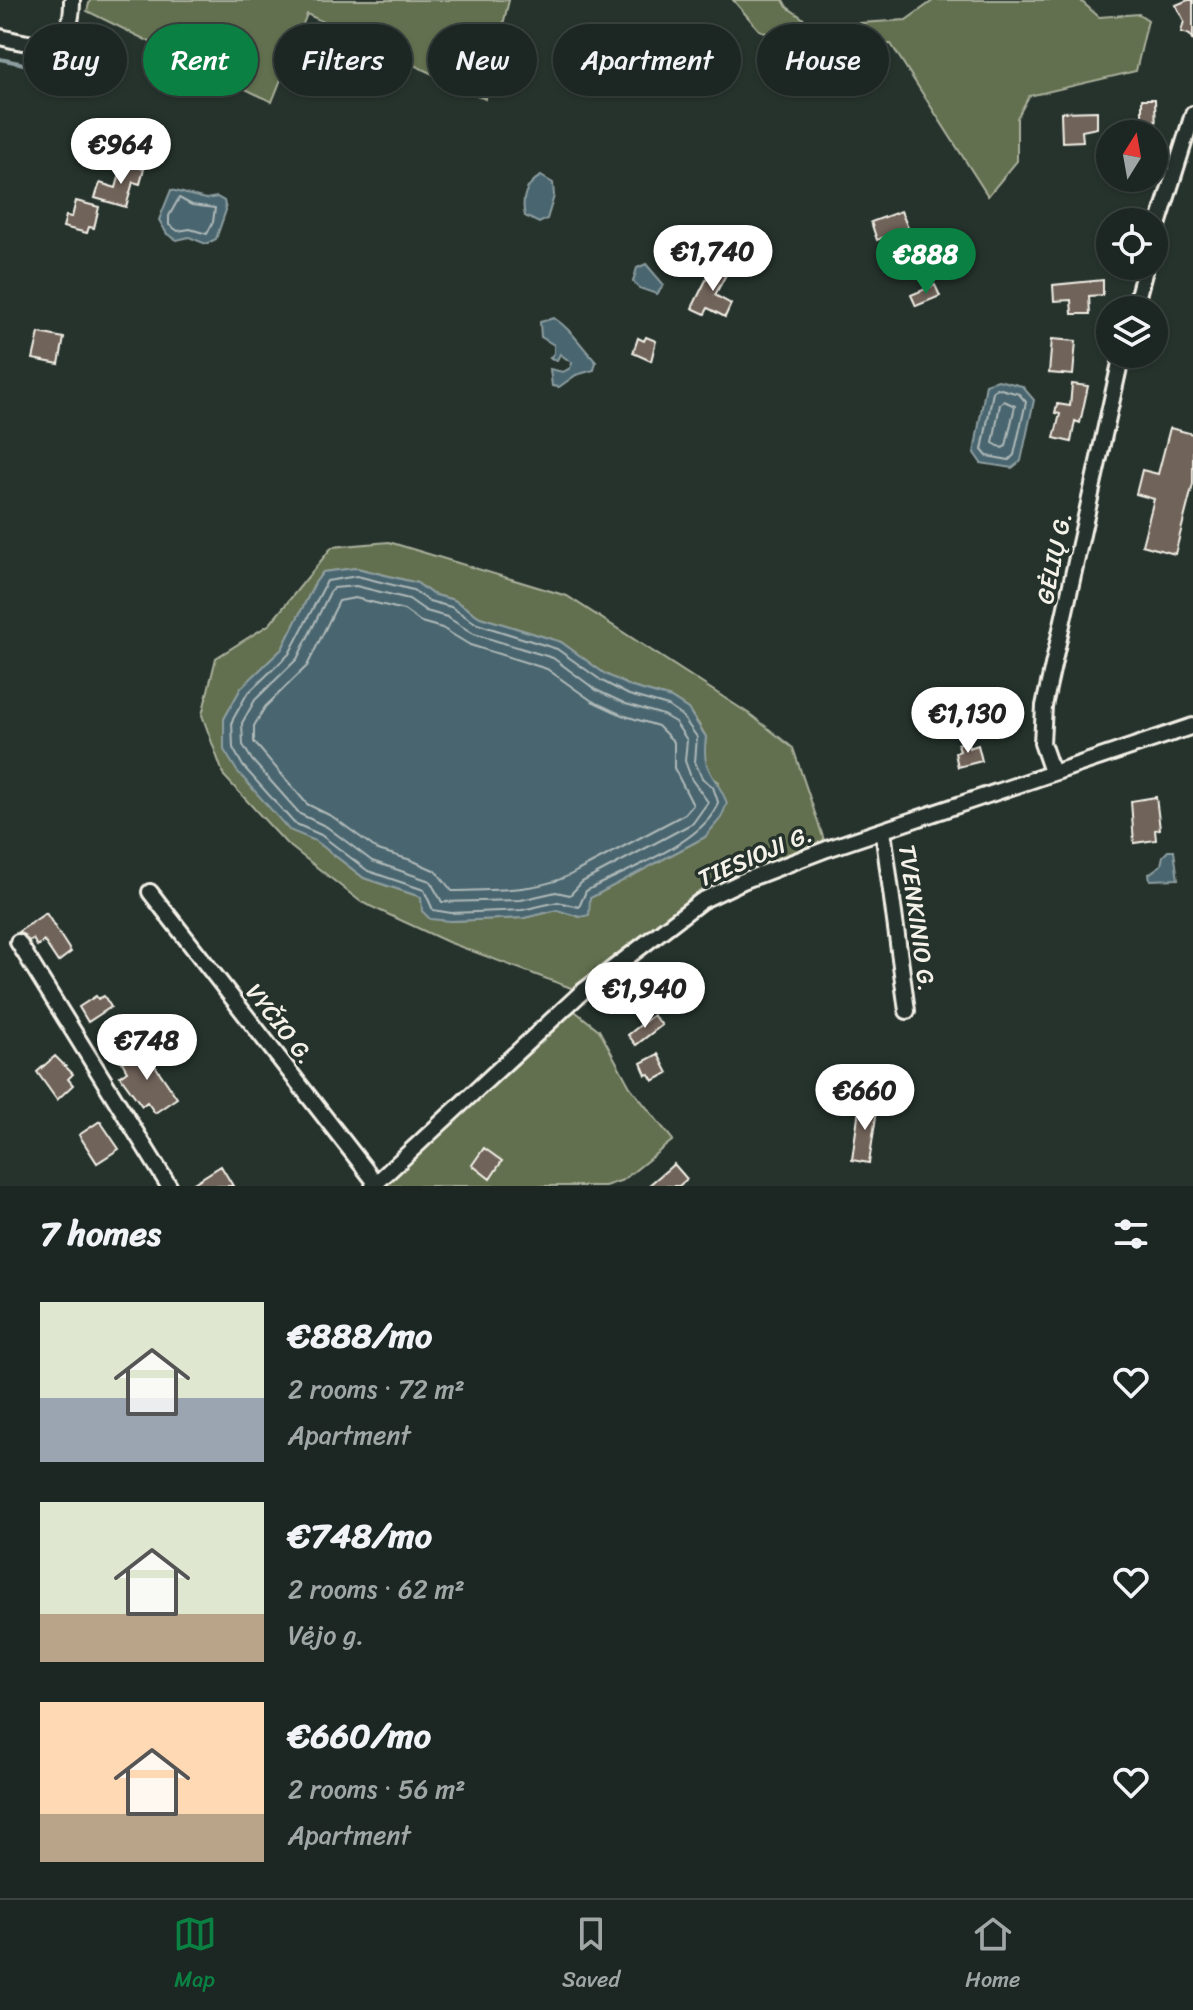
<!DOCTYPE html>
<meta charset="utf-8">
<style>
:root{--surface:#1c2622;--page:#252e2a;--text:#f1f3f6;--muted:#a0a5a5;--line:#3a4340;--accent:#0b8043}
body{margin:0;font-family:Sriracha,sans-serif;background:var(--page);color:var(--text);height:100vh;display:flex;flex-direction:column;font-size:30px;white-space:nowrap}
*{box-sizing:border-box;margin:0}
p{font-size:26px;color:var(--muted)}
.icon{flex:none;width:44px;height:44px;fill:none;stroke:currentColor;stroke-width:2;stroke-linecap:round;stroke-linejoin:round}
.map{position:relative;height:1186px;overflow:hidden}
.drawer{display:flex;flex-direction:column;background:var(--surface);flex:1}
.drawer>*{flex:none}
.hud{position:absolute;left:24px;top:24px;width:1146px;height:72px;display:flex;gap:16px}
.needle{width:52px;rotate:11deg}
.controls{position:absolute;left:1096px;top:120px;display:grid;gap:16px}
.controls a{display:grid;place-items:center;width:72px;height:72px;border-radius:50%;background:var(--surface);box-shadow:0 2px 6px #0004,0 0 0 2px var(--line);font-size:40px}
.price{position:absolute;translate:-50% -68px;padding:0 18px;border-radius:28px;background:#fff;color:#222;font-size:26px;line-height:52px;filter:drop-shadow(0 2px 4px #0008)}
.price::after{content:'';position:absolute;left:50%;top:48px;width:24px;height:18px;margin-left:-12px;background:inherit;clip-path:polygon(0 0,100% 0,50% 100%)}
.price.on{background:var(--accent);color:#fff}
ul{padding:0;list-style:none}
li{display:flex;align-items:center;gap:24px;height:200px;padding:0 40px}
li span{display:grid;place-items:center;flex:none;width:224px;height:160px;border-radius:0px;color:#555}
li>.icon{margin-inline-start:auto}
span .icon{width:96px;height:96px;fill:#fffc;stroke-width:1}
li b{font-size:34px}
h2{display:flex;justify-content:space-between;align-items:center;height:96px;padding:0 40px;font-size:34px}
.tag{padding:0 28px;border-radius:36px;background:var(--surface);box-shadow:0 2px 6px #0004,0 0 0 2px var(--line);font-size:28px;line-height:72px}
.tag.on{background:var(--accent);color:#fff}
.tabs{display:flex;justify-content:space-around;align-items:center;height:112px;border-top:2px solid var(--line);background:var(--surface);font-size:22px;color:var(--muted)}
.tabs a{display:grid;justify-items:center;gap:4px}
.tabs .on{color:var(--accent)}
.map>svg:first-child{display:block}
.green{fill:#626f50;stroke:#abb09c;stroke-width:2;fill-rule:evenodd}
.water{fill:#4a6670;stroke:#8e9ea0;stroke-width:2}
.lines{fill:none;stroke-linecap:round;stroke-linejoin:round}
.shore{stroke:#b0b9b8;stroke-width:2}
.stream{stroke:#8e9ea0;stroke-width:4}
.building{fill:#6f635a;stroke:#f4f1e8;stroke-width:2}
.street-casing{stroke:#f4f1e8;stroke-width:20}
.street{stroke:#26332d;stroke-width:14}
.labels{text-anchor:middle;stroke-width:7;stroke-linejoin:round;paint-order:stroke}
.street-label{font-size:24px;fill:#f4f1e8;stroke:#26332d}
</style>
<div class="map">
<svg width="1193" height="1186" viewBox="0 0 1193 1186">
<rect width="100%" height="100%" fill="#26332d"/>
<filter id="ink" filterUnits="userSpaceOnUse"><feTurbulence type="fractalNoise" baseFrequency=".0125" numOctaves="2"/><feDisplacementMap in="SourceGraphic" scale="16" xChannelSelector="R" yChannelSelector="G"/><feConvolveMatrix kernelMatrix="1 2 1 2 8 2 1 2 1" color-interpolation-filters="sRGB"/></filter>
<g filter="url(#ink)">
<path class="green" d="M90 0H509L485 99 307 14 272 102 87 11Z
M733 0H783L787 7 814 26 906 20 934 0H1080L1099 17 1139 14 1148 20 1136 71 1029 96 1017 118V161L988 196 891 44 808 49 759 30Z
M389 542 567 596 751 715 793 748 827 849 702 901 582 992 448 942 361 902 286 843 224 776 202 715 216 658 270 624 332 547ZM357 568 417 583 432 594 454 600 480 617 561 642 605 674 632 687 671 698 688 709 698 723 706 737 703 759 709 775 719 782 705 837 590 898 580 917 558 910 524 918 450 921 421 897 364 878 316 841 289 829 224 719 241 688 282 649 315 583 323 572Z
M567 1005 599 1030 630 1087 673 1140 623 1180 605 1186H373Z"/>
<path class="water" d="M541 176 553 183 554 196 547 219 539 223 525 216C521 200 525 184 541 176Z
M171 190 206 199 217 197 224 201 226 210 216 239 206 244 189 237 177 240 167 234 159 220Z
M646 264 664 285 657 294 639 288 633 281 637 268Z
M554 318C571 329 582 347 596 362L594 370 576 375 559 387 552 386 550 369 563 372 570 368 572 363 560 354 557 360 550 358 554 353V345L541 337 540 322Z
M998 380 1022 386 1034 400 1021 461 1012 468 981 463 974 453 986 384Z
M356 568 417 583 432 594 454 600 480 617 561 642 605 674 632 687 671 698 688 709 706 737C701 774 715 772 727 803L721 818 705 837 590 898 589 915 580 917 557 910 524 918 450 921 430 919 422 911 421 897 364 878 316 841 289 830 237 771 224 750V719L241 688 282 649 315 583 323 572Z
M1168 851H1174L1178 879 1150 880 1149 874 1161 865 1163 856Z"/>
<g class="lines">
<path class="shore" d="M179 198 192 205 215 208 213 222 207 234 190 229 178 231 169 225V216Z
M997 388 1019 394 1026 402 1014 455 1009 460 987 456 982 450 993 392Z
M1004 401 1015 406 1006 446 1002 448 993 443 1000 404Z
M357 576 413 590 429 601 451 607 477 624 557 649 602 681 629 695 668 706 682 716 697 737 695 762 702 778 713 787 718 802C708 841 621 872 586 891L579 907 558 902 522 910 451 913 433 910 424 890 368 871 321 835 294 823 243 766 233 748 232 721 247 694 289 654 327 581Z
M356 586 409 599 426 611 447 617 474 634 553 658 596 690 626 704 663 715 675 722 687 740 685 761 692 780 708 802 693 823 582 882 570 895 556 892 521 900 442 902 430 881 372 861 327 827 300 814 252 760 243 745 242 723 255 700 297 659 330 592 334 588Z
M355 598 404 610 421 622 442 628 470 645 547 669 592 701 622 715 658 726 674 742V768L693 805 685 814 577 871C544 892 492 890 452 891L436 871 411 860 378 850 333 817 307 804 254 742V726L265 707 307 666 339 601Z"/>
<path class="stream" d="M0 59 66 73"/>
</g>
<path class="building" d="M1188 0H1193V41L1190 35 1181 32 1184 21 1176 5Z
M1142 99H1155L1156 134H1116V126L1142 125Z
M1097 111V128L1082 131 1083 141 1062 142 1061 112Z
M123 163 144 169 140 184 133 182 126 207 95 198 100 183 116 188Z
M76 201 99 207 94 228 89 227 87 233 63 227 66 216 72 217Z
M901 211 908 228 877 240 871 222Z
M715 262 729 269 715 295 731 304 725 317 708 308 705 314 692 308Z
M1103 280V295L1089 296 1090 314H1072L1071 300 1054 301 1053 285Z
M935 285 940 296 916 306 911 295Z
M39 333 64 338 59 364 33 359Z
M646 337 656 341 651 361 633 353 638 338 644 341Z
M1052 339 1076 341 1073 375 1049 373Z
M1072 384 1088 386 1080 423 1075 421 1071 442 1054 438 1060 414 1055 413 1057 404 1070 406Z
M1170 428 1193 434V484L1175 554 1142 545 1154 499 1136 494 1142 470 1158 474Z
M1006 695 1012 726 989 730 987 721 992 720 988 698Z
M967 741 969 748 978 745 982 761 958 767 955 753 960 751 958 744Z
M1156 797 1160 829 1155 830 1156 840 1134 843 1131 801Z
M46 913 71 952 58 962 44 941 37 946 33 939 29 941 18 932Z
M96 996 98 999 104 996 111 1007 88 1022 79 1007Z
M653 1015 662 1025 636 1045 628 1035Z
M143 1048 177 1098 155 1113 147 1102 142 1106 120 1076 127 1071 122 1062Z
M658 1054 668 1073 653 1081 649 1074 646 1075 641 1063Z
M55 1056 73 1074 68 1079 73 1085 57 1100 37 1072Z
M860 1101 878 1103 869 1163 852 1160Z
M100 1121 119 1149 97 1163 79 1135Z
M484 1148 502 1161 490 1179 472 1165Z
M674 1164 687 1179 679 1186H648Z
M221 1166 233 1186H189Z"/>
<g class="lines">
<defs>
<path id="street" d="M0 37C40 47 73 54 72 0
M1154 238 1193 114
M1134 310 1146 266
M1052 772 1042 743 1044 706 1122 354
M883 831 907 1011
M150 892 376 1183
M18 942 169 1186
M373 1186 582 992 701 901 743 881 827 849 1193 726"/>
</defs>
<use href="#street" class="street-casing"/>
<use href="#street" class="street"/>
</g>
</g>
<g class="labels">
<g class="street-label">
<text transform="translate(1054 558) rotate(-78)" y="8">GĖLIŲ G.</text>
<text transform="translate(755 856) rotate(-23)" y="8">TIESIOJI G.</text>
<text transform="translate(917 918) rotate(82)" y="8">TVENKINIO G.</text>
<text transform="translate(280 1024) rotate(52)" y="8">VYČIO G.</text>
</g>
</g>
</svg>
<div class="controls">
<a><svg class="needle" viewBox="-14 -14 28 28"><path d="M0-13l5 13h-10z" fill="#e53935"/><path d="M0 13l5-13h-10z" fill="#a0a5a5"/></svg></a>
<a><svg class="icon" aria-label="locate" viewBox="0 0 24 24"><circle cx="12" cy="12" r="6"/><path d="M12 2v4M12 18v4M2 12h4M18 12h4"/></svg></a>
<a><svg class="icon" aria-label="layers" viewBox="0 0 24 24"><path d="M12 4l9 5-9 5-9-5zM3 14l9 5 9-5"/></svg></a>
</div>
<b class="price" style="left:121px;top:186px">€964</b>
<b class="price" style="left:713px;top:293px">€1,740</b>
<b class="price on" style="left:926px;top:296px">€888</b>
<b class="price" style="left:968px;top:755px">€1,130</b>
<b class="price" style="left:645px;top:1030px">€1,940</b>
<b class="price" style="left:147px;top:1082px">€748</b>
<b class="price" style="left:865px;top:1132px">€660</b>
<div class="hud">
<a class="tag">Buy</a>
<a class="tag on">Rent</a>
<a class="tag">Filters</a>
<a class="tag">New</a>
<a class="tag">Apartment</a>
<a class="tag">House</a>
</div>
</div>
<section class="drawer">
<h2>7 homes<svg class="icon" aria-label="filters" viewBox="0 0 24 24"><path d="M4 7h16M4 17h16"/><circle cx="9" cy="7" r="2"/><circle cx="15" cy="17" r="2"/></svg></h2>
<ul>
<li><span style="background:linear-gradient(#dfe7d0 60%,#9aa5b1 0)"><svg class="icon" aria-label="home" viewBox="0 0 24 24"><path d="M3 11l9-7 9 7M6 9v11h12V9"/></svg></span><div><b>€888/mo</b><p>2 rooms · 72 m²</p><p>Apartment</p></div><svg class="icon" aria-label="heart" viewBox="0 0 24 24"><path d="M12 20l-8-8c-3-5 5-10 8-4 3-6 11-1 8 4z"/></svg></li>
<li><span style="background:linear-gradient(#dfe7d0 70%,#b9a48a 0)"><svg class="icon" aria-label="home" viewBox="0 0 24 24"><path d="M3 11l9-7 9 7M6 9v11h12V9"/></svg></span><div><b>€748/mo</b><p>2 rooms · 62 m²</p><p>Vėjo g.</p></div><svg class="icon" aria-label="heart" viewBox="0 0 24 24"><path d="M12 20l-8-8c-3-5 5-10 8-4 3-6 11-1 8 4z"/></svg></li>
<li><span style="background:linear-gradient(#ffd9b3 70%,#b9a48a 0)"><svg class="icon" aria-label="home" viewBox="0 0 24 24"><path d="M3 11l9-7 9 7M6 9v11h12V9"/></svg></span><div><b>€660/mo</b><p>2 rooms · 56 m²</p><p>Apartment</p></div><svg class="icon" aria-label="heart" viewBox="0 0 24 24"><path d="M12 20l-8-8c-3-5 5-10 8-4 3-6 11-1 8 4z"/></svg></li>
</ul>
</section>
<nav class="tabs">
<a class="on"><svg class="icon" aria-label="map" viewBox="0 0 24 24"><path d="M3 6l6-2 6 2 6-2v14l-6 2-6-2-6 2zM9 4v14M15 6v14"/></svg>Map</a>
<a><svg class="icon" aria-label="saved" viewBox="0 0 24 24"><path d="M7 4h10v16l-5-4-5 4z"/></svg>Saved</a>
<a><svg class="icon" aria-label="home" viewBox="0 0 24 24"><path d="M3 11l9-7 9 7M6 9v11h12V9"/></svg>Home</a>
</nav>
